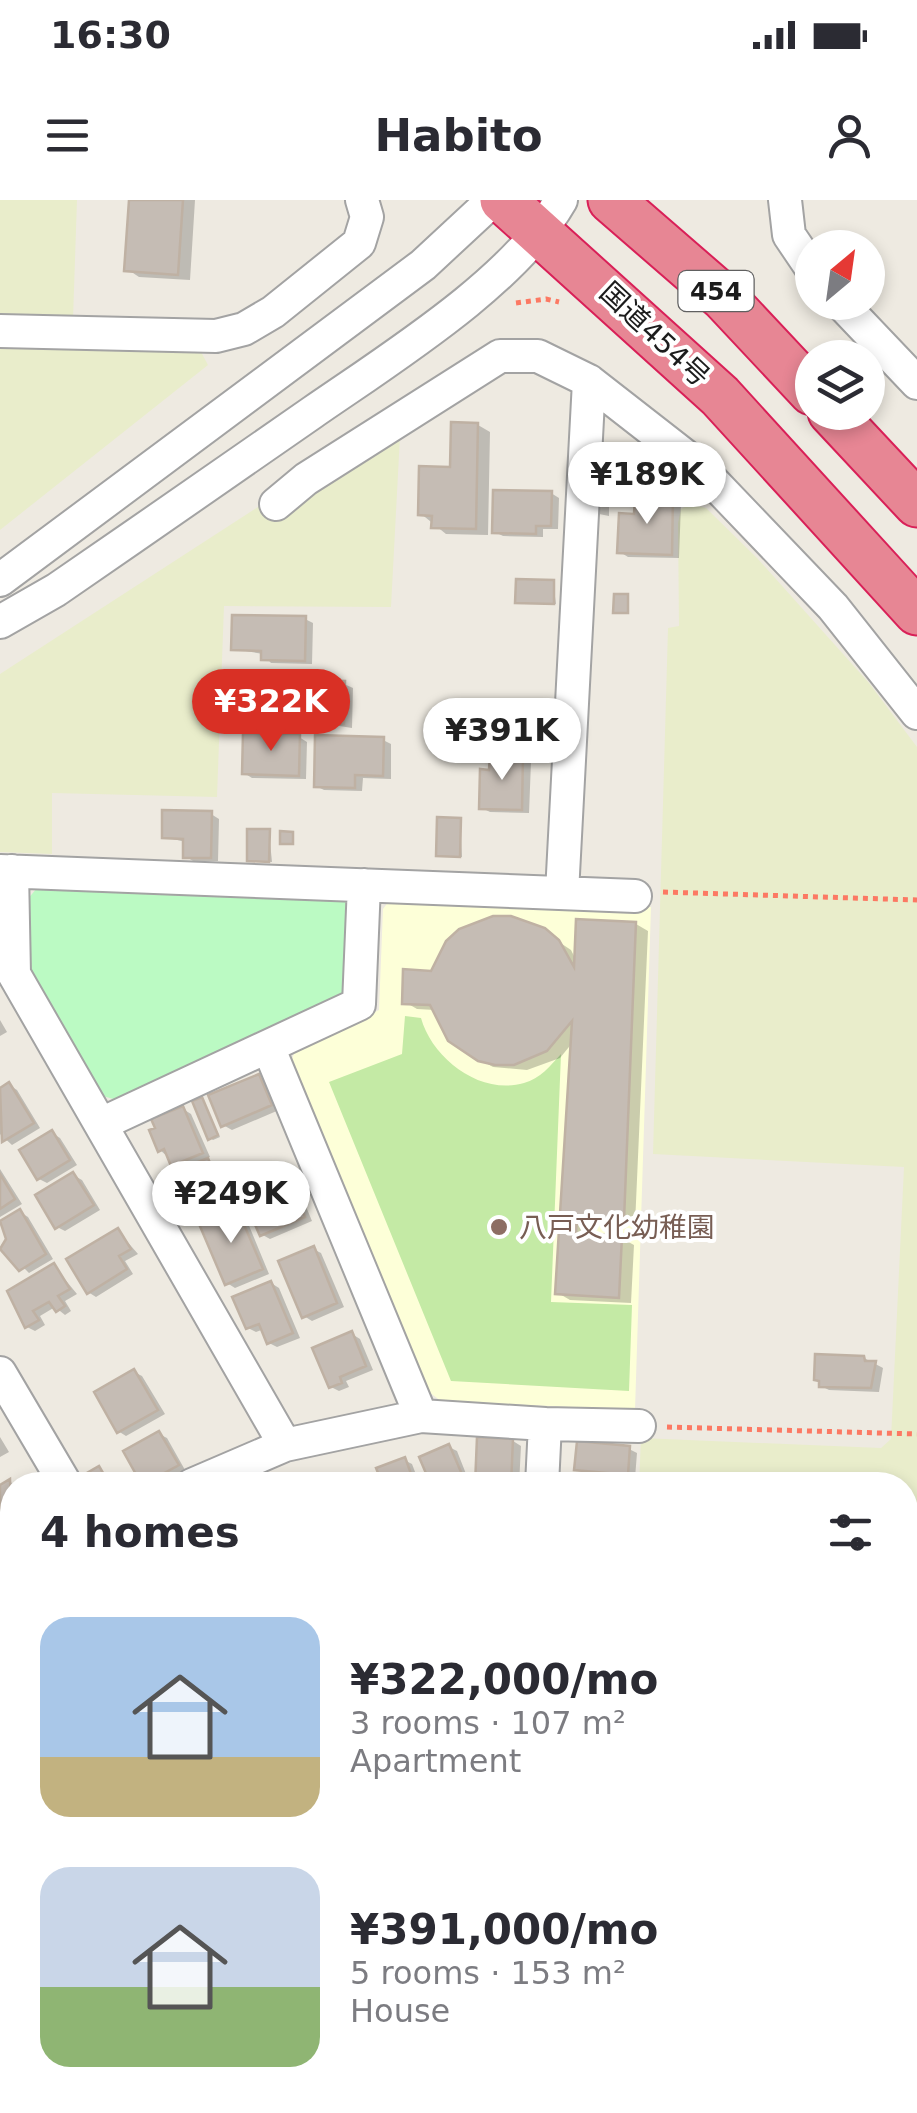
<!DOCTYPE html>
<meta charset="utf-8">
<style>
:root{--surface:#fff;--page:#f2f2f3;--text:#2b2b33;--muted:#7c7c81;--accent:#d93025}
body{margin:0;font-family:"DejaVu Sans","Noto Sans JP",sans-serif;background:var(--page);color:var(--text);height:100vh;display:flex;flex-direction:column;font-size:38px;white-space:nowrap}
*{box-sizing:border-box;margin:0}
p{font-size:32px;color:var(--muted)}
.icon{flex:none;width:55px;height:55px;fill:none;stroke:currentColor;stroke-width:2;stroke-linecap:round;stroke-linejoin:round}
.map{position:relative;flex:1;overflow:hidden}
.details{position:absolute;left:0px;top:1272px;width:918px;height:642px;display:flex;flex-direction:column;background:var(--surface);border-radius:40px 40px 0 0;box-shadow:0 5px 15px #0003}
.details>*{flex:none}
.needle{width:65px;rotate:29deg}
.tools{position:absolute;left:795px;top:30px;display:grid;gap:20px}
.tools a{display:grid;place-items:center;width:90px;height:90px;border-radius:50%;background:var(--surface);box-shadow:0 5px 15px #0003;font-size:50px}
.price{position:absolute;translate:-50% -85px;padding:0 22px;border-radius:35px;background:#fff;color:#222;font-size:32px;line-height:65px;filter:drop-shadow(0 2px 5px #0008)}
.price::after{content:'';position:absolute;left:50%;top:60px;width:30px;height:22px;margin-left:-15px;background:inherit;clip-path:polygon(0 0,100% 0,50% 100%)}
.price.on{background:var(--accent);color:#fff}
ul{padding:0;list-style:none}
li{display:flex;align-items:center;gap:30px;height:250px;padding:0 40px}
li span{display:grid;place-items:center;flex:none;width:280px;height:200px;border-radius:30px;color:#555}
li>.icon{margin-inline-start:auto}
span .icon{width:120px;height:120px;fill:#fffc;stroke-width:1}
li b{font-size:42px}
h2{display:flex;justify-content:space-between;align-items:center;height:120px;padding:0 40px;font-size:42px}
.status{display:flex;justify-content:space-between;align-items:center;height:70px;padding:0 50px;background:var(--surface);direction:ltr}
.status svg{height:28px;fill:currentColor}
header{display:flex;justify-content:space-between;align-items:center;height:130px;padding:0 40px;background:var(--surface);font-size:45px;font-weight:600}
.map>svg:first-child{display:block}
.education{fill:#fdffd8}
.farmland{fill:#e9edcb}
.grass{fill:#c4eaa5}
.park{fill:#bbfac3}
.shadow{fill:#0003}
.building{fill:#c5bcb4;stroke:#bfb1a3;stroke-width:2.5}
.lines{fill:none;stroke-linecap:round;stroke-linejoin:round}
.minor-casing{stroke:#a3a3a3;stroke-width:36}
.highway-casing{stroke:#d92058;stroke-width:49}
.path{stroke:#fc7963;stroke-width:5;stroke-dasharray:5 5;stroke-linecap:butt}
.minor{stroke:#fff;stroke-width:32}
.highway{stroke:#e78694;stroke-width:45}
.education-dot{fill:#8d6e63;stroke:#fff;stroke-width:4}
.labels{text-anchor:middle;stroke-width:8;stroke-linejoin:round;paint-order:stroke}
.shield{fill:#fff;stroke:#606060;stroke-width:2.5}
.shield-label{font-size:25px;font-weight:bold;fill:#1c1c1c}
.street-label{font-size:28px;fill:#1c1c1c;stroke:#fff}
.education-label{font-size:28px;fill:#785e54;stroke:#fff;text-anchor:start}
</style>
<div class="status"><b>16:30</b><svg viewBox="0 0 49 12"><path d="M0 12V9h3v3zM5 12V6h3v6zM10 12V3h3v9zM15 12V0h3v12zM26 1h20v11H26zM47 4h2v5h-2z"/></svg></div>
<header><svg class="icon" aria-label="menu" viewBox="0 0 24 24"><path d="M4 6h16M4 12h16M4 18h16"/></svg>Habito<svg class="icon" aria-label="person" viewBox="0 0 24 24"><circle cx="12" cy="8" r="4"/><path d="M4 21q1-7 8-7t8 7"/></svg></header>
<div class="map">
<svg width="917" height="1913" viewBox="0 0 917 1913">
<rect width="100%" height="100%" fill="#eeeae1"/>
<path class="education" d="M392 697 651 707 635 1210 441 1201 425 1189 290 866 295 850 379 810 383 709Z"/>
<path class="farmland" d="M0 0H77L73 119 0 116Z
M0 144 200 150 208 165 0 330Z
M400 236 391 407 224 406 217 597 52 593V654L0 652V474L261 305 276 321 357 259Z
M690 304 706 308 757 358 869 483 917 547V1751L905 1750V1285H639L641 1238 881 1248 891 1239 904 967 653 954 668 428 679 426 678 323 681 309Z"/>
<path class="grass" d="M405 816 421 818C432 858 480 896 524 883 540 879 551 865 561 854L551 1102 632 1105 629 1191 451 1181 329 882 402 854Z"/>
<path class="park" d="M37 688 346 699 343 795 117 900 99 895 28 773 27 700Z"/>
<path class="shadow" d="M131 0H195L190 80 139 77 127 69Z
M478 225 490 232 488 335 446 334 420 313Z
M551 293 559 298 558 329H543V337L503 336 495 332Z
M600 298 609 300V316L599 314Z
M673 300 681 304 679 358 628 357 620 352 636 316Z
M553 382 556 404 518 402Z
M305 419 313 423 312 464 271 463 263 454 234 449Z
M344 484 353 488 352 528 314 522Z
M299 537 307 542 306 579 252 578 244 573Z
M383 540 391 544V579L363 578 362 591 324 590 316 586Z
M523 557 531 562 529 613 490 612 482 608 492 572Z
M211 614 219 619 218 661H193L185 656 186 642 164 637Z
M460 620 462 657H442L438 655Z
M269 632 272 662 249 660Z
M636 724 648 731 635 1025 589 1023 588 1036 621 1038 634 1045 631 1103 570 1100 558 1093 573 842 560 858 527 870 493 867 479 859 435 810 417 809 405 802 432 773 541 730 571 750 576 760Z
M0 820 7 832 0 836Z
M259 877 267 881 279 910 232 930 223 925Z
M9 885 17 890 40 928 12 945 0 934V891Z
M202 900 220 937 213 940 210 938Z
M183 909 191 914 210 957 204 959 215 966 231 1004 210 1012 199 1001 191 1004 182 1000 184 971 160 950Z
M52 933 60 938 77 965 47 983 39 979Z
M0 969 22 1004 0 1017Z
M73 975 82 980 100 1010 65 1031 57 1027Z
M291 986 299 990 312 1021 270 1039 261 1034Z
M237 1011 245 1016 269 1074 235 1088 227 1083Z
M20 1012 28 1017 53 1059 29 1073 1 1045 10 1040 0 1024Z
M118 1031 138 1054 125 1061 133 1074 96 1097 88 1092Z
M313 1049 321 1053 344 1107 312 1121 304 1116Z
M54 1066 77 1094 65 1101 71 1111 65 1115 55 1107 40 1116 45 1125 35 1131 27 1127 10 1092Z
M271 1083 279 1088 300 1138 277 1147 269 1143 264 1129 256 1132 248 1128Z
M352 1134 360 1139 373 1170 346 1181 349 1187 339 1191 331 1187Z
M864 1158 883 1168 879 1192 829 1190 821 1186Z
M134 1172 142 1176 165 1214 126 1236 118 1231Z
M159 1234 167 1238 185 1270 158 1285H147Z
M0 1237 9 1252 0 1257Z
M513 1241 521 1246 519 1285H479Z
M449 1247 457 1251 470 1284 434 1285 422 1258Z
M629 1249 637 1253 635 1278 577 1269Z
M404 1260 412 1264 420 1285H385Z
M10 1282 16 1285 12 1340 2 1346 0 1288Z
M0 1421 10 1438 0 1445Z
M905 1775H917V1798H910V1809H905Z
M12 1834V1877H11L0 1867V1841Z
M280 1902H396L402 1913H262Z
M559 1902H621V1904L592 1903V1910H581L573 1903Z"/>
<path class="building" d="M129 0H183L178 75 124 71Z
M451 222 478 223 476 329 431 328 432 316 418 315 419 266 450 267Z
M493 290 552 291 551 326H536V334L492 333Z
M635 296 673 297 672 355 617 353 619 313 634 314Z
M516 379 554 380V404L515 403Z
M614 394H628V413H613Z
M232 415 306 416 305 461 261 460V451L231 450Z
M313 480 345 481 344 524H312Z
M243 533 300 534 299 576 242 574Z
M315 535 384 537 383 576 355 575V588L314 587Z
M490 553 523 555 522 610 479 609 480 569 489 570Z
M162 610 212 611 211 658H183V639L162 638Z
M437 617 461 618 460 657 436 656Z
M247 629H270L269 662 247 661Z
M280 631 293 632V644H280Z
M493 716H511L545 728 559 740 574 767 576 719 636 722 624 1020 577 1018 576 1033 622 1036 619 1098 555 1094 572 821 547 851 514 865H495L478 861 448 841 430 805 402 804 403 769 431 771 446 741 459 729Z
M259 874 272 905 221 927 208 895Z
M9 882 34 923 2 942 0 888Z
M202 897 218 935 208 940 192 901Z
M183 906 203 953 171 966 164 949 158 952 149 930 155 928 151 919Z
M52 930 70 960 37 980 19 950Z
M208 958 225 1000 200 1010 194 996 180 1002 169 974Z
M73 972 94 1005 55 1029 35 995Z
M0 974 15 999 0 1009Z
M291 983 305 1017 260 1036 245 1002Z
M237 1008 263 1069 225 1085 199 1024Z
M20 1009 46 1054 19 1071 0 1049 6 1039 0 1021Z
M118 1028 131 1049 119 1056 127 1069 87 1094 66 1059Z
M314 1046 337 1103 302 1118 278 1061Z
M54 1063 70 1089 58 1096 65 1106 56 1112 49 1102 33 1111 39 1120 25 1128 7 1091Z
M271 1081 293 1133 267 1144 259 1124 246 1129 232 1097Z
M352 1131 366 1166 340 1177 342 1183 329 1188 312 1148Z
M815 1154 864 1156 865 1161H876L871 1188 819 1187V1181L814 1180Z
M134 1169 158 1210 117 1233 94 1192Z
M159 1231 179 1265 142 1285 123 1251Z
M477 1237 513 1239 511 1285H475Z
M577 1241 630 1246 628 1275 574 1270Z
M449 1244 464 1279 431 1285 419 1257Z
M405 1257 415 1285H383L376 1268Z
M99 1266 110 1285H85L80 1277Z
M10 1279 12 1331 0 1338V1285Z
M905 1772H917V1795H905Z
M905 1822H917V1859H905Z
M12 1831V1868L1 1875 0 1838Z
M275 1902H387L400 1913H258Z
M783 1902H828V1913H782Z"/>
<g class="lines">
<defs>
<path id="minor" d="M785 0 789 35 812 69
M840 102 917 183
M0 131 216 136 244 129 273 112 359 43 367 17 362 0
M276 304 306 279 500 156H538L589 181 698 266 833 407 917 513
M0 380 423 65 493 0
M0 422 56 390C142 331 228 271 313 212 391 158 515 81 561 0
M0 671 635 696
M12 671 14 774 285 1245
M562 693 589 181
M269 849 421 1216
M101 924 359 804 364 685
M0 1173 66 1285
M545 1224 639 1226
M192 1285 285 1245 421 1216 545 1224 542 1285
M0 1367 12 1361
M0 1699 12 1720
M118 1902 124 1913
M460 1902 479 1913
M9 1913 33 1902
M520 1913V1902
M764 1913V1902
M838 1913V1902"/>
<path id="highway" d="M503 0 720 196 917 412
M611 0 724 98 812 192
M831 212 917 304"/>
</defs>
<use href="#minor" class="minor-casing"/>
<use href="#highway" class="highway-casing"/>
<path class="path" d="M516 103 546 99 559 102
M663 692 917 700
M667 1227 917 1234"/>
<use href="#minor" class="minor"/>
<use href="#highway" class="highway"/>
</g>
<circle class="education-dot" cx="499" cy="1027" r="10"/>
<g class="labels">
<rect class="shield" x="678.5" y="71" width="75" height="40" rx="8"/>
<g class="shield-label">
<text x="716" y="100">454</text>
</g>
<g class="street-label">
<text transform="translate(655 134) rotate(43)" y="10">国道454号</text>
</g>
<g class="education-label">
<text x="519" y="1037">八戸文化幼稚園</text>
</g>
</g>
</svg>
<div class="tools">
<a><svg class="needle" viewBox="-14 -14 28 28"><path d="M0-13l5 13h-10z" fill="#e53935"/><path d="M0 13l5-13h-10z" fill="#7c7c81"/></svg></a>
<a><svg class="icon" aria-label="layers" viewBox="0 0 24 24"><path d="M12 4l9 5-9 5-9-5zM3 14l9 5 9-5"/></svg></a>
</div>
<b class="price" style="left:647px;top:327px">¥189K</b>
<b class="price on" style="left:271px;top:554px">¥322K</b>
<b class="price" style="left:502px;top:583px">¥391K</b>
<b class="price" style="left:231px;top:1046px">¥249K</b>
<section class="details">
<h2>4 homes<svg class="icon" aria-label="filters" viewBox="0 0 24 24"><path d="M4 7h16M4 17h16"/><circle cx="9" cy="7" r="2"/><circle cx="15" cy="17" r="2"/></svg></h2>
<ul>
<li><span style="background:linear-gradient(#a9c7e8 70%,#c2b280 0)"><svg class="icon" aria-label="home" viewBox="0 0 24 24"><path d="M3 11l9-7 9 7M6 9v11h12V9"/></svg></span><div><b>¥322,000/mo</b><p>3 rooms · 107 m²</p><p>Apartment</p></div></li>
<li><span style="background:linear-gradient(#c9d6e8 60%,#8fb573 0)"><svg class="icon" aria-label="home" viewBox="0 0 24 24"><path d="M3 11l9-7 9 7M6 9v11h12V9"/></svg></span><div><b>¥391,000/mo</b><p>5 rooms · 153 m²</p><p>House</p></div></li>
</ul>
</section>
</div>
